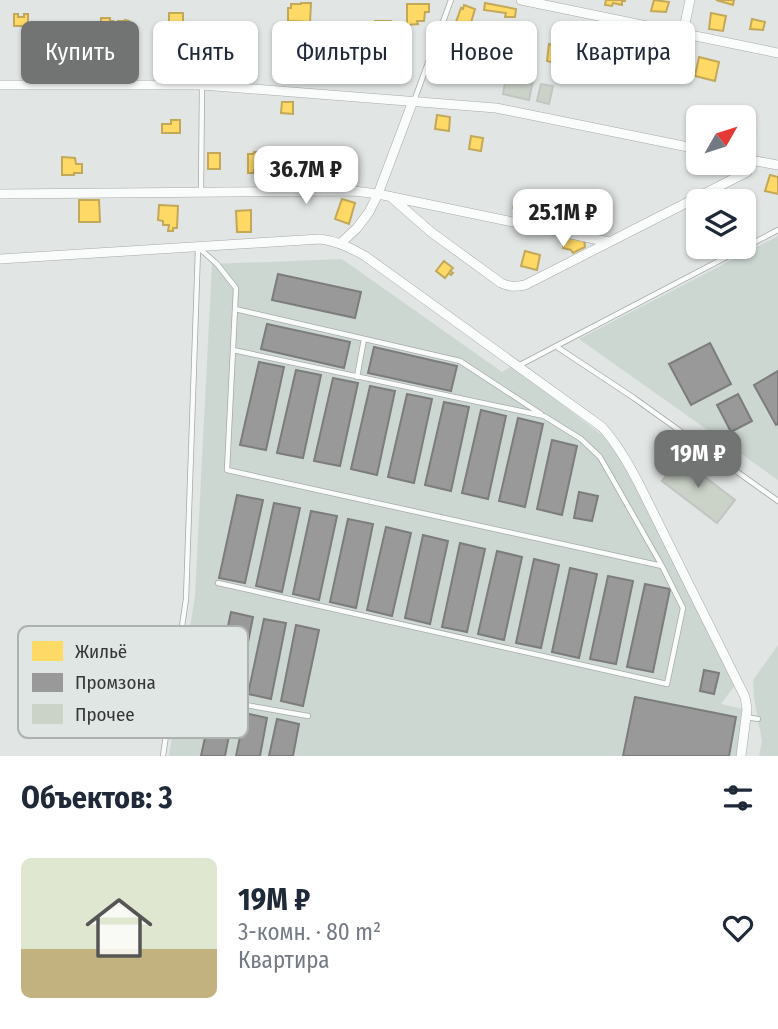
<!DOCTYPE html>
<html lang="ru">
<meta charset="utf-8">
<style>
:root{--surface:#fff;--page:#f6f6f7;--text:#1f2937;--muted:#747a83;--accent:#717473}
body{margin:0;font-family:"Fira Sans Condensed",sans-serif;background:var(--page);color:var(--text);height:100vh;display:flex;flex-direction:column;font-size:26px;white-space:nowrap}
*{box-sizing:border-box;margin:0}
p{font-size:23px;color:var(--muted)}
.icon{flex:none;width:38px;height:38px;fill:none;stroke:currentColor;stroke-width:2;stroke-linecap:round;stroke-linejoin:round}
.map{position:relative;height:756px;overflow:hidden}
.side{display:flex;flex-direction:column;background:var(--surface);flex:1}
.side>*{flex:none}
.top-card{position:absolute;left:21px;top:21px;width:737px;height:63px;display:flex;gap:14px}
.needle{width:46px;rotate:51deg}
.buttons{position:absolute;left:686px;top:105px;display:grid;gap:14px}
.buttons a{display:grid;place-items:center;width:70px;height:70px;border-radius:10px;background:var(--surface);box-shadow:0 2px 5px #0004;font-size:35px}
.price{position:absolute;translate:-50% -60px;padding:0 16px;border-radius:14px;background:#fff;color:#222;font-size:23px;line-height:46px;filter:drop-shadow(0 2px 4px #0008)}
.price::after{content:'';position:absolute;left:50%;top:42px;width:21px;height:16px;margin-left:-10px;background:inherit;clip-path:polygon(0 0,100% 0,50% 100%)}
.price.selected{background:var(--accent);color:#fff}
ul{padding:0;list-style:none}
li{display:flex;align-items:center;gap:21px;height:175px;padding:0 21px}
li span{display:grid;place-items:center;flex:none;width:196px;height:140px;border-radius:10px;color:#555}
li>.icon{margin-inline-start:auto}
span .icon{width:84px;height:84px;fill:#fffc;stroke-width:1}
li b{font-size:30px}
h2{display:flex;justify-content:space-between;align-items:center;height:84px;padding:0 21px;font-size:30px}
.tag{padding:0 24px;border-radius:10px;background:var(--surface);box-shadow:0 2px 5px #0004;font-size:24px;line-height:63px}
.tag.selected{background:var(--accent);color:#fff}
.map>svg:first-child{display:block}
.built{fill:#cdd7d2}
.homes{fill:#ffd966;stroke:#c2a858;stroke-width:2}
.industry{fill:#999;stroke:#7b7c7b;stroke-width:2}
.building{fill:#cbd3c8;stroke:#c3c5c4;stroke-width:2}
.lines{fill:none;stroke-linecap:round;stroke-linejoin:round}
.service-casing{stroke:#a6a9a8;stroke-width:6}
.minor-casing{stroke:#a6a9a8;stroke-width:10}
.service{stroke:#fafbfb;stroke-width:4.5}
.minor{stroke:#fafbfb;stroke-width:9}
.key{fill:#e0e6e3;stroke:#adb2af;stroke-width:2}
.key-label{font-size:19px;fill:#353736}
</style>
<div class="map">
<svg width="778" height="756" viewBox="0 0 778 756">
<rect width="100%" height="100%" fill="#e1e5e3"/>
<path class="built" d="M778 236V480L579 339Z
M342 259 502 372 512 366 616 446 735 685 721 704 743 709 737 756H169L195 596 212 264Z
M778 645V756H759L762 741 754 698 753 680Z"/>
<path class="homes" d="M606 0H625V1H622V5L613 3 612 6 605 5Z
M654 0 669 2 666 12 651 11Z
M716 0H734L733 5Z
M301 3H311L310 22 288 21V8H291V4H301Z
M485 3 516 9 515 17H505L506 13 484 10Z
M407 4H429V12H425L424 21H417L418 24 407 25Z
M464 5 475 9 470 26 456 22 461 8 463 9Z
M169 13H183V27H169Z
M711 13 726 16 723 31 709 29Z
M14 14H18V17H24V14H28V26H14Z
M101 18H110V21H113V25L110 26V29H101Z
M752 19 765 22 763 30 750 29Z
M125 20 129 21 128 26 129 27H126V30H118V21H125Z
M375 21H391V33L375 32Z
M341 26H353V39L338 38V30H341Z
M588 31 602 33 599 47 586 44Z
M604 34 618 37 616 50 601 47Z
M553 43 561 44 560 49 567 50 564 65 547 61 549 44 553 45Z
M513 45 524 49 523 57 511 55Z
M699 57 719 62 715 81 695 76Z
M617 61 654 69 652 76 650 75 648 83 614 78Z
M282 102H293V114L281 113Z
M437 115 450 117 449 131 435 129Z
M171 120H180V133H162V124H171Z
M471 136 483 138 481 151 469 149Z
M261 149H266V170H254V173H248V154H253L254 152H261Z
M208 153H220V169H208Z
M62 157 75 158 76 164H82V173H74V175H62Z
M770 175 778 177V194L765 191Z
M516 196 529 199 527 210 513 208Z
M342 199 355 203 349 224 335 219Z
M584 199 607 204 602 225 579 219Z
M79 200H99L100 222H79Z
M159 205 178 206 177 228H173V231H168L169 225H163V221L158 220Z
M251 210V232H237L236 211Z
M566 235 584 239 585 247 573 253 571 250 563 248Z
M525 251 540 255 537 270 521 266Z
M444 261 453 268 450 271 453 273 451 275 449 273 445 278 436 271Z"/>
<path class="industry" d="M278 274 361 292 355 318 272 300Z
M267 324 350 342 344 368 261 349Z
M710 343 731 384 691 405 669 364Z
M374 347 457 366 451 391 368 373Z
M259 362 284 367 266 450 240 445Z
M296 370 321 375 303 458 277 453Z
M778 371V424L776 425 754 385Z
M333 378 358 383 340 466 314 461Z
M370 386 395 391 377 475 351 469Z
M407 394 432 399 414 483 388 477Z
M738 394 752 421 731 432 717 405Z
M444 402 469 407 451 491 425 485Z
M481 410 506 416 488 499 462 493Z
M518 418 543 424 525 507 499 501Z
M552 440 577 446 562 515 537 509Z
M579 492 598 496 592 521 574 518Z
M237 495 263 500 245 583 219 578Z
M274 503 300 508 282 592 256 586Z
M311 511 337 516 319 600 293 594Z
M348 519 373 524 356 608 330 602Z
M386 527 411 533 392 616 367 610Z
M423 535 448 541 430 624 405 618Z
M460 543 485 549 467 632 442 627Z
M497 551 522 557 504 640 478 634Z
M534 559 559 565 541 648 516 643Z
M570 568 597 574 579 658 552 652Z
M608 576 633 581 616 664 590 659Z
M645 584 670 589 653 672 627 667Z
M231 612 253 617 238 693 215 688Z
M264 619 286 623 271 699 248 694Z
M296 625 319 630 303 706 281 701Z
M704 670 719 673 714 694 700 691Z
M635 697 736 717 729 756H623Z
M212 705 234 710 225 756H201Z
M245 713 267 718 260 756H236Z
M277 719 299 724 293 756H269Z"/>
<path class="building" d="M107 49V64L104 65V67H97L96 62H94V50Z
M114 50 125 51V67H114Z
M41 51H59V53H60L59 65H55V67H41Z
M155 58 167 59V69H163L162 71H159V68H155Z
M203 61 210 66 206 72 198 67Z
M525 73 534 75 529 100 503 94 506 77 524 80Z
M541 84 553 86 549 104 537 101Z
M680 458 735 500 717 523 662 481Z"/>
<g class="lines">
<defs>
<path id="service" d="M414 101 451 0
M201 192 202 86
M199 248 217 264 236 288 227 470 662 566 683 608 667 684 218 583
M235 309 460 361 541 414
M557 347 634 398 778 501
M233 350 544 416 581 439 600 457 662 566
M518 366 778 230
M357 377 364 339
M172 692 308 716
M746 717 758 719
M163 756 186 599 198 249"/>
<path id="minor" d="M521 0 778 53
M683 33 690 0
M0 85H202L496 108 698 149
M745 159 778 165
M0 194 354 191 378 194 609 242
M392 198 431 232 501 283C510 287 515 287 525 285L747 172 749 159
M341 243 357 228 369 212 378 194 413 101
M0 259 320 239C337 241 350 247 365 256L602 427C619 446 630 466 641 488L745 697 747 709 741 756"/>
</defs>
<use href="#service" class="service-casing"/>
<use href="#minor" class="minor-casing"/>
<use href="#service" class="service"/>
<use href="#minor" class="minor"/>
</g>
<rect x="18" y="626" width="230" height="112" rx="10" class="key"/>
<rect x="32" y="641" width="31" height="20" fill="#ffd966"/>
<rect x="32" y="673" width="31" height="19" fill="#999"/>
<rect x="32" y="704" width="31" height="20" fill="#cbd3c8"/>
<g class="key-label">
<text x="75" y="658">Жильё</text>
<text x="75" y="689">Промзона</text>
<text x="75" y="721">Прочее</text>
</g>
</svg>
<div class="buttons">
<a><svg class="needle" viewBox="-14 -14 28 28"><path d="M0-13l5 13h-10z" fill="#e53935"/><path d="M0 13l5-13h-10z" fill="#747a83"/></svg></a>
<a><svg class="icon" aria-label="layers" viewBox="0 0 24 24"><path d="M12 4l9 5-9 5-9-5zM3 14l9 5 9-5"/></svg></a>
</div>
<b class="price" style="left:306px;top:206px">36.7M ₽</b>
<b class="price" style="left:563px;top:249px">25.1M ₽</b>
<b class="price selected" style="left:698px;top:490px">19M ₽</b>
<div class="top-card">
<a class="tag selected">Купить</a>
<a class="tag">Снять</a>
<a class="tag">Фильтры</a>
<a class="tag">Новое</a>
<a class="tag">Квартира</a>
</div>
</div>
<section class="side">
<h2>Объектов: 3<svg class="icon" aria-label="filters" viewBox="0 0 24 24"><path d="M4 7h16M4 17h16"/><circle cx="9" cy="7" r="2"/><circle cx="15" cy="17" r="2"/></svg></h2>
<ul>
<li><span style="background:linear-gradient(#dfe7d0 65%,#c2b280 0)"><svg class="icon" aria-label="home" viewBox="0 0 24 24"><path d="M3 11l9-7 9 7M6 9v11h12V9"/></svg></span><div><b>19M ₽</b><p>3-комн. · 80 m²</p><p>Квартира</p></div><svg class="icon" aria-label="heart" viewBox="0 0 24 24"><path d="M12 20l-8-8c-3-5 5-10 8-4 3-6 11-1 8 4z"/></svg></li>
</ul>
</section>
